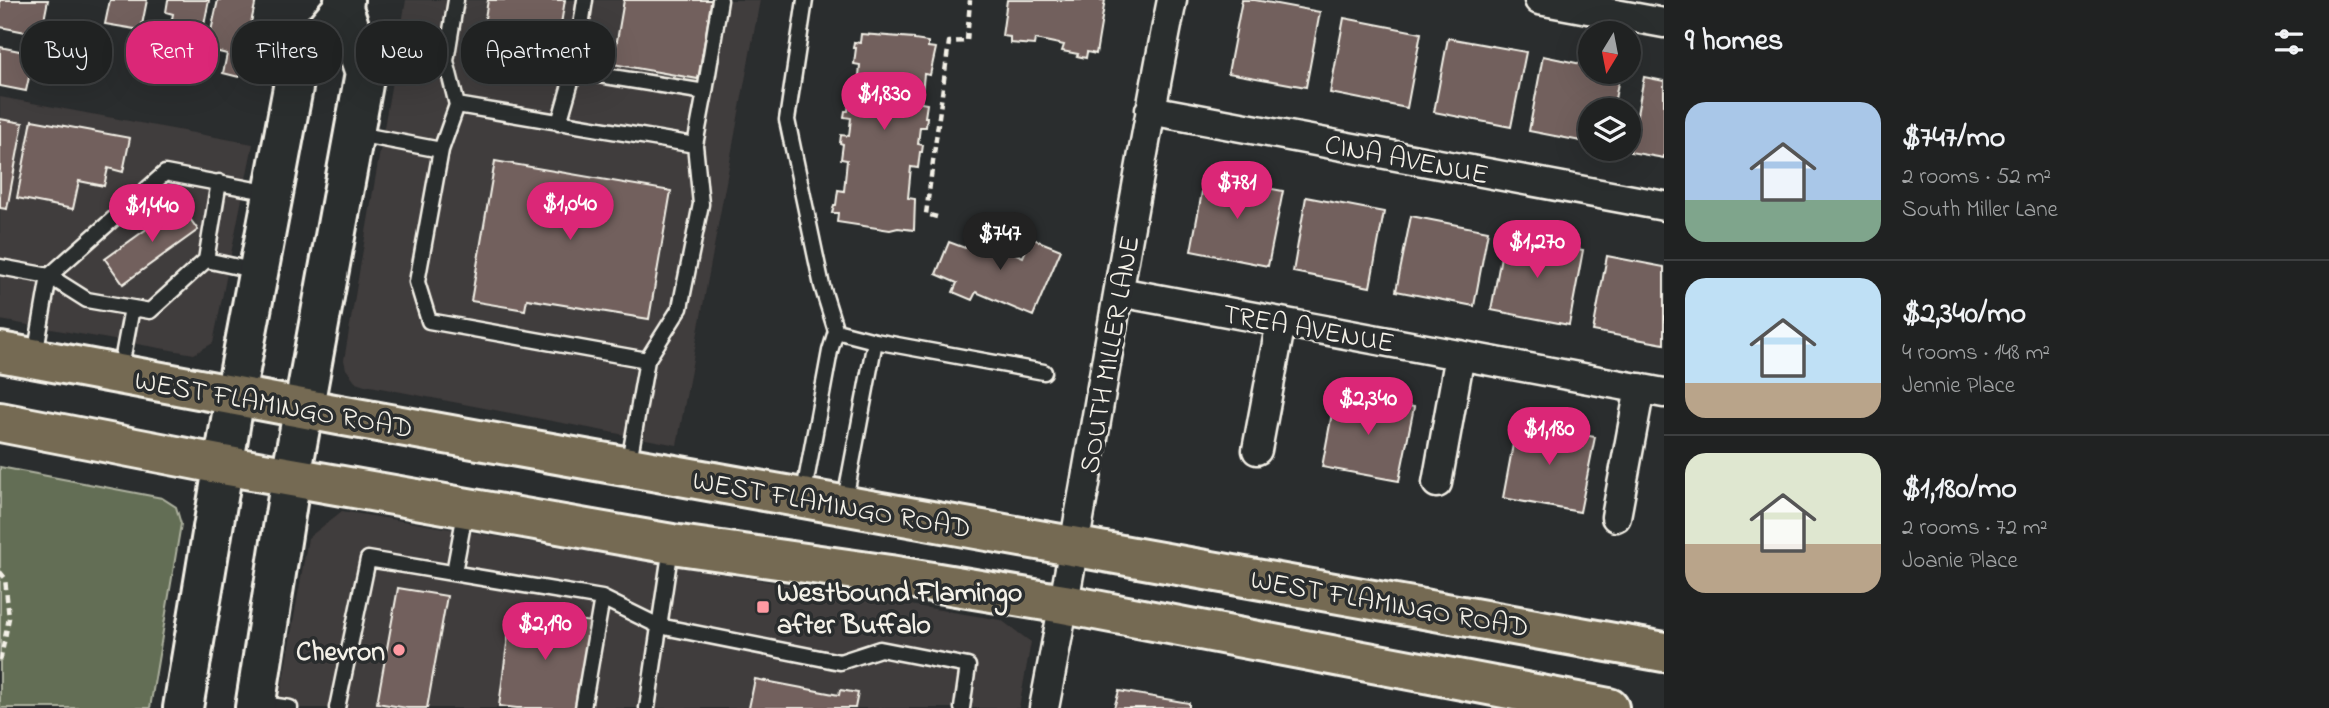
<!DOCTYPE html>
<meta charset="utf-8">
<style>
:root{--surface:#202222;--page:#2d2f2f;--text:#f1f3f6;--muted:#a2a4a5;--line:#3d3f40;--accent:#db2777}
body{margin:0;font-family:"Indie Flower",sans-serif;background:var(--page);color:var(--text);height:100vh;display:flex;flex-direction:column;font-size:26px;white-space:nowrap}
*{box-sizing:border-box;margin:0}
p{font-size:23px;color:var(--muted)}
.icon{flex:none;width:38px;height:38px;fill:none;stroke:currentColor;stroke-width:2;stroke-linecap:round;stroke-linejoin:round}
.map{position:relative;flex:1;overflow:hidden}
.drawer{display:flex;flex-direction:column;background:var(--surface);width:665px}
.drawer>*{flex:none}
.guide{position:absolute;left:21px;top:21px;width:665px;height:63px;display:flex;gap:14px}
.needle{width:46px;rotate:190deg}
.buttons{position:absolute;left:1578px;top:21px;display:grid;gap:14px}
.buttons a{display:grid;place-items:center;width:63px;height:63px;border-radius:50%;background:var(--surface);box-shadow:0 7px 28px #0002,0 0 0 2px var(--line);font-size:35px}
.price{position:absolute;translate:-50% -60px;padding:0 16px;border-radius:24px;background:var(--accent);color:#fff;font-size:23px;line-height:46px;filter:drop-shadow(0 2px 4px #0008)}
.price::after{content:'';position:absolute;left:50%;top:42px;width:21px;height:16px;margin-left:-10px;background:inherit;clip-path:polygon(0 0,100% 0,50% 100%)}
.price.active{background:#222;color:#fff}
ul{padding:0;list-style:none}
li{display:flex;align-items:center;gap:21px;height:175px;padding:0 21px}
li+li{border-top:2px solid var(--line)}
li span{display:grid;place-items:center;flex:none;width:196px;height:140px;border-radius:21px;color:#555}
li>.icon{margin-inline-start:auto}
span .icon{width:84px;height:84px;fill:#fffc;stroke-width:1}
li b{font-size:30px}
h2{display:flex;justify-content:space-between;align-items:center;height:84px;padding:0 21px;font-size:30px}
.tag{padding:0 24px;border-radius:28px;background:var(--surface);box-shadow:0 7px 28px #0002,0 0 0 2px var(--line);font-size:24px;line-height:63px}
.tag.active{background:var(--accent);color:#fff}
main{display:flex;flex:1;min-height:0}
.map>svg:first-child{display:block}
.built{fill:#403c3c}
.green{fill:#646e55;stroke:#acb09e;stroke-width:2}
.building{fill:#72605d;stroke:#f4f1e8;stroke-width:2}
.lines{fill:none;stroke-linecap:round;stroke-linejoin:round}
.lane-casing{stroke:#f4f1e8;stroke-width:19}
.street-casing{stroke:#f4f1e8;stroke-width:33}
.secondary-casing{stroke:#f4f1e8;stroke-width:44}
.primary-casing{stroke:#f4f1e8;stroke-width:44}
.path{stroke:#f4f1e8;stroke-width:4.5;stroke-dasharray:7 5;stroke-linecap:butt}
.lane{stroke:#2a2d2e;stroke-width:14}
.street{stroke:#2a2d2e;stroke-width:28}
.secondary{stroke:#2a2d2e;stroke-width:38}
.primary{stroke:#756b52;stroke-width:38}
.poi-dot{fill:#ff9aa2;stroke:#2a2d2e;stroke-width:2.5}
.labels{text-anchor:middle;stroke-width:7;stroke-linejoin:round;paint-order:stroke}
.street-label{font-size:28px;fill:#f4f1e8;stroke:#2a2d2e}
.poi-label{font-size:28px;font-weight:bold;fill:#f4f1e8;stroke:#2a2d2e;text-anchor:start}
</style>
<main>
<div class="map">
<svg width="1664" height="708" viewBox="0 0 1664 708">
<rect width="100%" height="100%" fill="#2a2d2e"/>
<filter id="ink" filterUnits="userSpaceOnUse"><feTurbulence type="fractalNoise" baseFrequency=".0143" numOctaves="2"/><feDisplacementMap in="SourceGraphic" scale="14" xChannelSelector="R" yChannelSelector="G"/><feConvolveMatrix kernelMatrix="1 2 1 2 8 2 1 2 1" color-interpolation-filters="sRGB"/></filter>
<g filter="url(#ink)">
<path class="built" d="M406 0H760L677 445 365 385 356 382 346 369 344 360Z
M0 97 253 144 213 343 194 354 0 320Z
M342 511 1001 620 1031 642 1019 708H278L308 538Z"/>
<path class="green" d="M0 467 162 498 176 507 181 524 150 708H0Z"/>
<path class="building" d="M0 0H48L41 35 0 27Z
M110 0H147L141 30 105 24Z
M168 0H209L201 40 169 33 173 14 166 12Z
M218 0H256L239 77 223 73 227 54 207 49Z
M488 0H565L553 72 478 60Z
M624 0H712L698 79 613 64Z
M1007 0H1105L1096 54 1087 52 1086 58 1077 56 1078 54 1062 51 1064 45 1035 39 1034 45 1010 43V37L1002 36Z
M1242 0H1255L1320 12 1306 87 1228 73Z
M1344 18 1421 33 1407 108 1330 93Z
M861 34 914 38V40L928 42V47L936 48 930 75 924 74 921 103 927 104 925 117H927L926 127H920L918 144 923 145 922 152H920L918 168 911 167 908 198 915 199 914 230 898 228 890 230 837 222 838 213H832L834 205H836L838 190 844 191 847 160 841 159 843 144 840 143 841 135 849 136 851 118 844 117 845 111H848L850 96 857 97 860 65 854 64 856 48H853L854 42 860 43Z
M1448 38 1526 52 1511 127 1434 112Z
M0 47 34 54 26 91 0 86Z
M1543 56 1591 66V72H1620L1613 110H1591V143L1529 131Z
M1644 77 1664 81V158L1630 152Z
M0 119 23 123 7 209 0 208Z
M32 120 130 138 123 172 108 168 104 186 79 181 73 209 17 198Z
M495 161 671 191 649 319 527 299 525 310 471 301Z
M1205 176 1283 191 1268 266 1191 251Z
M1306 197 1384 212 1370 287 1293 272Z
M180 205 198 230 123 284 105 259Z
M1411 216 1488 231 1474 306 1396 291Z
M971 235 1023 257 1031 238 1061 250 1033 316 976 292 972 300 953 292 957 283 936 274 949 242 965 248Z
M1505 235 1583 250 1569 325 1491 310Z
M1607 256 1664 267V344L1593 331Z
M1336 392 1414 407 1399 481 1322 467Z
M1517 423 1595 437 1580 512 1503 498Z
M398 588 447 596 427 708H407L377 703Z
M511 612 593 622 585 680H579L575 708H517L499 706Z
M755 679 839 695 840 690 858 693 855 708H749Z
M1119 691 1189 703V708H1114Z"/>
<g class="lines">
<defs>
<path id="lane" d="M456 0 446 61 457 105
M585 0 574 71 705 92 720 0
M559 123 574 71
M357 134 441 150
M695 145 705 92
M206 260 219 182
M0 267 49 276 87 300 150 311 206 260 257 271
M836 331 875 341 1044 372
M35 356 49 276 165 173 271 193
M120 372 132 308
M628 467 647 360 429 321 417 282 441 150 457 105 695 145 701 204 680 308 647 360
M803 497 830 351 836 331 822 286 787 120 805 0
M844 505 875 341
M454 572 466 508
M257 703 290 708
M337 708 368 559 602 598 659 626 840 662 880 649 968 666 962 708
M583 708 602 598
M647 708 671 547"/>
<path id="street" d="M1539 0 1664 23
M1150 110 1664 206
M1119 292 1664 393
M1257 450 1281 322
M1437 483 1460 355
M1616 517 1640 388
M1044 708C1090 473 1125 235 1172 0"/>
<path id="secondary" d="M183 708 235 396 298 61 343 8
M255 708 291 477 365 73 343 8 344 0"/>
<path id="primary" d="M0 352 339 415 1664 652
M0 422 223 465 672 544 890 575 1064 604 1609 708"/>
</defs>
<use href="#lane" class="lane-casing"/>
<use href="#street" class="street-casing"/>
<use href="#secondary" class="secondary-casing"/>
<use href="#primary" class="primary-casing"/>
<path class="path" d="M937 217 926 214 949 42 967 41 970 0
M0 572 5 578 9 618 0 662"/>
<use href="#lane" class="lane"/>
<use href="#street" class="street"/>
<use href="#secondary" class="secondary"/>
<use href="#primary" class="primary"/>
</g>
</g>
<g class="poi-dot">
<rect x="756" y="600" width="14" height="14" rx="3.5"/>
<circle cx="399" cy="650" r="7"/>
</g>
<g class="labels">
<g class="street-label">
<text transform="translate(1407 158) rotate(11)" y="10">CINA AVENUE</text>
<text transform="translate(1309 327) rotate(10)" y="10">TREA AVENUE</text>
<text transform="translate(1108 354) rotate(-80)" y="10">SOUTH MILLER LANE</text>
<text transform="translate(274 403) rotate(10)" y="10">WEST FLAMINGO ROAD</text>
<text transform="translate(832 503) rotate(10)" y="10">WEST FLAMINGO ROAD</text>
<text transform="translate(1390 602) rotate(10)" y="10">WEST FLAMINGO ROAD</text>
</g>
<g class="poi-label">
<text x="777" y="601">Westbound Flamingo<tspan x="777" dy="32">after Buffalo</tspan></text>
<text x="385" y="660" text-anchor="end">Chevron</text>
</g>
</g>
</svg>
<div class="buttons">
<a><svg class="needle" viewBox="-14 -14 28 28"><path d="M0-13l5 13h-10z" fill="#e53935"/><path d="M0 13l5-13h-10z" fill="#a2a4a5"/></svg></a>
<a><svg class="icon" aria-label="layers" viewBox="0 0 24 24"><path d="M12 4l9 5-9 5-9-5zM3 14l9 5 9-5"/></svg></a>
</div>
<b class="price" style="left:884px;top:132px">$1,830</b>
<b class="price" style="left:1237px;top:221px">$781</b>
<b class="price" style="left:570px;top:242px">$1,040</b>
<b class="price" style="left:152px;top:244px">$1,440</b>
<b class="price active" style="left:1000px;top:272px">$747</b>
<b class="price" style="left:1537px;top:280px">$1,270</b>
<b class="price" style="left:1368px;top:437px">$2,340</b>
<b class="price" style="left:1549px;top:467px">$1,180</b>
<b class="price" style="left:545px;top:662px">$2,190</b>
<div class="guide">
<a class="tag">Buy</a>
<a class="tag active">Rent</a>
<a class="tag">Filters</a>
<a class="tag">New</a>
<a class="tag">Apartment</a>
</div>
</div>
<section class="drawer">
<h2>9 homes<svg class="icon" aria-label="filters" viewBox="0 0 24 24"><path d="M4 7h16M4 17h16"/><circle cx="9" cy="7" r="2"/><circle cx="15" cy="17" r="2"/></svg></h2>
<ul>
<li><span style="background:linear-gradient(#a9c7e8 70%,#7fa58c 0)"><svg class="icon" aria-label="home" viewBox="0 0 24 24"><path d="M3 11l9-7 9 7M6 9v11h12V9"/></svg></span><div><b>$747/mo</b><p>2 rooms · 52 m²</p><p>South Miller Lane</p></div></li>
<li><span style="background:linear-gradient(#bfe0f5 75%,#b9a48a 0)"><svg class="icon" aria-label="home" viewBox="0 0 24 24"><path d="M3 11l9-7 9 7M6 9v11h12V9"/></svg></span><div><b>$2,340/mo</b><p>4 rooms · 148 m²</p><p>Jennie Place</p></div></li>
<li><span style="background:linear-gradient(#dfe7d0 65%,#b9a48a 0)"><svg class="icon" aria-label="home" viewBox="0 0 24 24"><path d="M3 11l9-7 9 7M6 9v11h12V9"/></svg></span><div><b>$1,180/mo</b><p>2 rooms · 72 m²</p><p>Joanie Place</p></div></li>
</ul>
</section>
</main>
